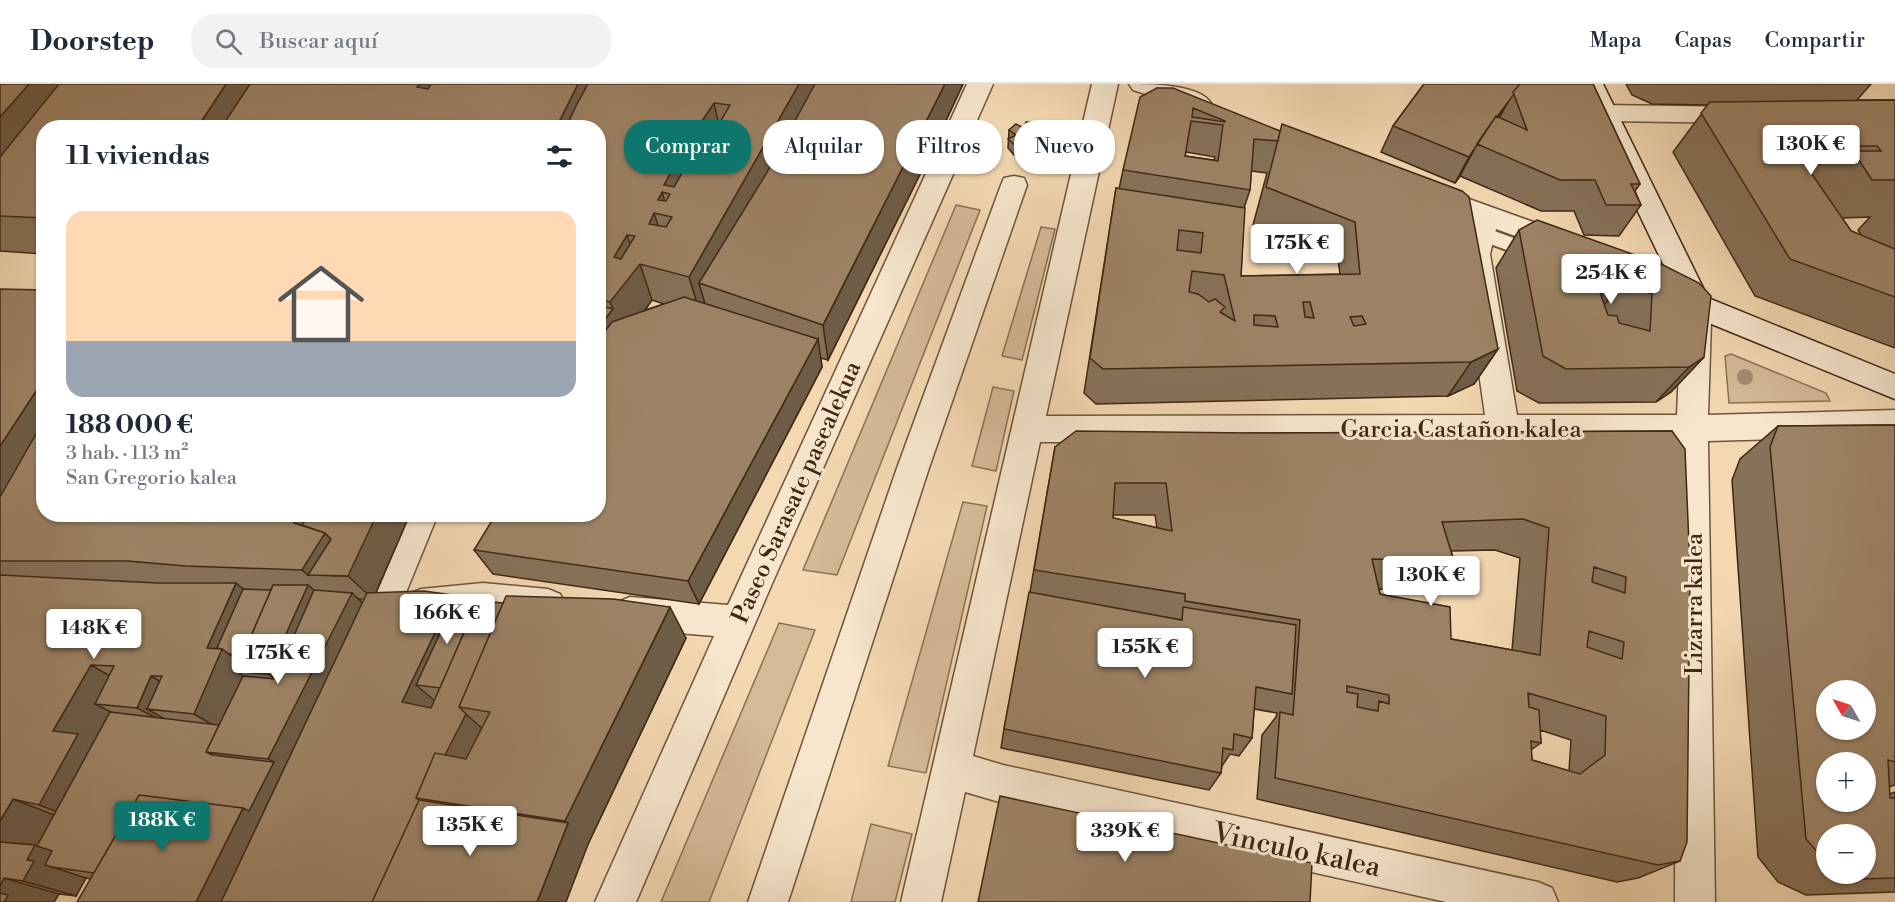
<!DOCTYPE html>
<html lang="es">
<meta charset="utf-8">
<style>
:root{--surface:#fff;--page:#f2f2f3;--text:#1f2937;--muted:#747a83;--line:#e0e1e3;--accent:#0f766e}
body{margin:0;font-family:"Libre Bodoni",serif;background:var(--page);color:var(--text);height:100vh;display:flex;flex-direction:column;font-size:22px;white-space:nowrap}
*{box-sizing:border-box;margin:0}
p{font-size:20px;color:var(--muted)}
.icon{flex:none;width:33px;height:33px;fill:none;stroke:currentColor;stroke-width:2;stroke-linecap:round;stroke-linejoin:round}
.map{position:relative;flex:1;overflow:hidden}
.side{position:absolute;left:36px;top:36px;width:570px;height:402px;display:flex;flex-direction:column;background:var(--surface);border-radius:24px;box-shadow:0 2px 4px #0004}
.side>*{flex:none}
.top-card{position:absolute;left:624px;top:36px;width:570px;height:54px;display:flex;gap:12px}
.needle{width:39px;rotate:309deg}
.buttons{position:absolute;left:1816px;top:596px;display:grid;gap:12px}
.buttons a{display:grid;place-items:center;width:60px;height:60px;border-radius:50%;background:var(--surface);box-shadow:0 2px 4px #0004;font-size:30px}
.price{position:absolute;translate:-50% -51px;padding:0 14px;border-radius:6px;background:#fff;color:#222;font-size:20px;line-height:39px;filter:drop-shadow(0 2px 3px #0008)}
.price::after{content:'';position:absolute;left:50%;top:36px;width:18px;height:14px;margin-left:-9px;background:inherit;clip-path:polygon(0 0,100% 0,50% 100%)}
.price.current{background:var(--accent);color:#fff}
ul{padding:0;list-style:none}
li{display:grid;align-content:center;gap:12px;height:318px;padding:0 30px}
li+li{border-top:2px solid var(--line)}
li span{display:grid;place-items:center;height:186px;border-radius:18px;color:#555}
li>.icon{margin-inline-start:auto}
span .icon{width:108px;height:108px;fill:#fffc;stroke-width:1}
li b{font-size:26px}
h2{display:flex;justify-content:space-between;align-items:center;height:72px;padding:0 30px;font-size:26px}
.tag{padding:0 21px;border-radius:24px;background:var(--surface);box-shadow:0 2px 4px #0004;font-size:21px;line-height:54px}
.tag.current{background:var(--accent);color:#fff}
header{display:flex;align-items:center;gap:36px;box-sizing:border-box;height:84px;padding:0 30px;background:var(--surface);border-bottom:2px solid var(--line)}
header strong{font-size:28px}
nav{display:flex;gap:33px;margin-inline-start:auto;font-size:21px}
.search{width:420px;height:54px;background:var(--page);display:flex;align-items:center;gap:15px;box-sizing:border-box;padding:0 21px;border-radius:24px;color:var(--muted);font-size:22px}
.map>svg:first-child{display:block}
.green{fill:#d5ba97;stroke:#8a7056;stroke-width:1.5}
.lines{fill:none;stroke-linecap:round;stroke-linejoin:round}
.lane-casing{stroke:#6d533c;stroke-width:4}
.street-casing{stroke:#6d533c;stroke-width:3}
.secondary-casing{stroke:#402714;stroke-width:3}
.lane{fill:#f7e6cd;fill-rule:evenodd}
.street{fill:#f7e6cd;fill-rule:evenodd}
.secondary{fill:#f7e6cd;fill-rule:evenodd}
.tree{fill:#a58b6d}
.wall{fill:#877158;stroke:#402714;stroke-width:1.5;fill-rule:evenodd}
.shaded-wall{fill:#6e5c47;stroke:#402714;stroke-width:1.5}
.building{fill:#9d8366;stroke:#402714;stroke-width:1.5;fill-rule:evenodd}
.labels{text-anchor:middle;stroke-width:6;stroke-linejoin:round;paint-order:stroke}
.street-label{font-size:24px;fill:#402714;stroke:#f7e6cd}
.near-street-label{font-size:28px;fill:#402714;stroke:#f7e6cd}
</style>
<header>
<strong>Doorstep</strong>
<div class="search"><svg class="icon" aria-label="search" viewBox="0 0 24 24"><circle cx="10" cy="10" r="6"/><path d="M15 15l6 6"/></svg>Buscar aquí</div>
<nav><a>Mapa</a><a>Capas</a><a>Compartir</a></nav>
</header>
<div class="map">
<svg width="1895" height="818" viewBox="0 0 1895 818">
<rect width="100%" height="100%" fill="#f3d8b2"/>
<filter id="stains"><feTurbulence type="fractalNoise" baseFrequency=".00333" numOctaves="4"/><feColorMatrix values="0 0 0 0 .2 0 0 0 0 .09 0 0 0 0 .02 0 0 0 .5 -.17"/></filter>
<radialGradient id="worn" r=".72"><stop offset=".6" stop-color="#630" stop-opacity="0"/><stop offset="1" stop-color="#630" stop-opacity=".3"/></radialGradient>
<path class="green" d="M956 121 980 126 837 491 803 486Z
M1041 143 1055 145 1022 276 1002 272Z
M1731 270 1826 309 1830 317 1729 319 1725 272Z
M993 303 1014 307 996 387 972 382Z
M963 418 987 422 926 689 888 682Z
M779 539 815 546 709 818H661Z
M871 740 912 750 895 818H851Z"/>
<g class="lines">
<defs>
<path id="lane" d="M1467 137 1544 165 1547 170 1544 175 1537 177 1460 149 1458 144 1460 139Z"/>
<path id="street" d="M967 0H993L771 502 636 818H595L714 552 630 545 618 540 612 529 618 518 630 513 728 521Z
M1092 0H1118L1046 332 1485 331 1462 170 1472 136 1420 117 1416 110 1420 103 1430 101 1575 153 1579 160 1575 167 1565 170 1496 145 1490 170 1517 331H1677L1681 238 1686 230 1696 227 1706 230 1711 238 1708 331 1895 326V352L1708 357 1715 818H1675L1676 357 1040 358 973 672 1003 681 1538 798 1552 804 1558 818H1446L1003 719 965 708 941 818H901Z
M1129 0C1150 0 1199 0 1211 19L1207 25 1198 27 1133 6Z
M1605 21 1746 23 1755 25 1759 31 1755 37 1746 39 1605 37 1596 35 1592 29 1596 23Z
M1014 92 1024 94 1027 101 929 384 788 818H748L897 384 1001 101 1004 94Z
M404 430H438L385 560 372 564 359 560 354 548Z
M483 499 548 505 560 510 566 521 560 532C535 542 508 530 482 531 458 531 432 541 409 532L403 521 409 510 421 505Z"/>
<path id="secondary" d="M1577 0H1603L1708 214 1895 290V315L1687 230Z"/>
</defs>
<use href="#lane" class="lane-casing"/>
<use href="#street" class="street-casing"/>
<use href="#secondary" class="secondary-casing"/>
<use href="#lane" class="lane"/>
<use href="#street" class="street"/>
<use href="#secondary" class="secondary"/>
</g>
<circle class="tree" cx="1745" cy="293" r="8"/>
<path class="wall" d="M0 0H963L937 56 828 276 821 274 822 283 699 520 493 490 474 466 598 430V44H44V170L0 167ZM652 216 664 220 645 226Z
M1424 0H1593L1640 100 1635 107 1641 121 1619 152 1584 151 1574 127H1541L1460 92 1455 99 1381 68 1393 42Z
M1626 0H1871L1857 16H1895V264L1755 212 1673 68 1708 21 1652 20 1632 11ZM1870 133 1858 146 1861 151 1851 147 1842 134Z
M1157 4 1280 47 1498 265 1474 300 1448 312 1096 320 1084 309 1116 104 1119 105 1123 86ZM1186 68 1215 73 1214 76 1185 72ZM1251 87 1267 89 1253 141 1338 176 1340 190 1241 192 1244 124 1250 106Z
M1037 42 1049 53 1048 62 1044 63 1043 72 1031 75 1026 70 1014 71 1008 64 1009 46 1022 43Z
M1519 146 1663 181 1704 273 1671 308 1656 318 1539 319 1517 307 1496 184Z
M0 205 44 430H410L376 509 453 511 456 515 476 520 686 554 589 758 91 795 86 794 76 812 59 810 54 818H0ZM359 515H365L363 519Z
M1895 341V701L1889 703V710L1895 708V808L1806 811 1778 798 1758 773 1732 396 1740 375 1778 342ZM1827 750 1866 789H1827Z
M1672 347 1680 777 1638 794 1617 798 1257 715 1262 651 1276 633 1277 629 1254 625 1252 654 1239 672 1230 670 1222 682 1221 689 1209 706 1001 664 1004 645 1030 508 1055 363 1250 349ZM1113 431H1155L1157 444 1113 434ZM1495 466 1520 474 1512 566 1451 555 1380 510 1379 505 1429 506 1454 477 1451 467ZM1540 646 1571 656 1569 687 1532 676 1531 666 1541 659Z"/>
<path class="shaded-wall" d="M29 0H94L0 114V33Z
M226 0H251L249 44H197Z
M420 0H441L451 21 417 3Z
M578 0H609L589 44H556Z
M799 0H826L699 199 705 220 700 229 689 193Z
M945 0H963L937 56 828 276 823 241Z
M1508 18 1496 40 1478 61Z
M714 19 723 58 702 37Z
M393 38 396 44H389Z
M1044 53 1043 72 1031 75V65L1041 57Z
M1474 66 1460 92 1455 99 1469 73Z
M677 77 688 115 670 110 664 101Z
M662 108 669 132 658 116Z
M654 129 666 167 649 140Z
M627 151 638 182 640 180 652 216 598 290V244L613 225 610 218 614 173Z
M1622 198 1594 234 1598 203Z
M818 255 822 283 699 520 688 497Z
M1498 265 1474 300 1448 312 1471 278Z
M1704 273 1671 308 1656 318 1689 283Z
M44 295V395L0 467V362Z
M299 430H301L323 452 325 449 377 430H410L373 515 348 492 308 491 302 486 294 439Z
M326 430H371L355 462Z
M236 499 270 527 308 501 340 529 352 509 376 532 238 818H196L243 724 274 678 268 675 299 612 268 590 252 571 229 570 257 589 236 587 255 600 223 647 194 630 207 564Z
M453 511 473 534 416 601 435 617 426 638 402 618Z
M670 523 686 554 589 758 566 818H537L568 739 565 737Z
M91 581 136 607 95 620 121 633 90 740 39 721 53 647Z
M151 592 193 617 147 625 181 644 180 647 137 624Z
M466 630 487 649 454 720 425 715 448 664Z
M13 715 65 735 86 778 52 783 86 794 76 812 23 797 27 776 0 760V737Z
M4 794 59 810 54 818H4L0 809V802Z"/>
<path class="building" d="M0 0H29L0 33Z
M59 0H226L197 44H44V134L0 132V73Z
M250 0H420L417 3 428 5 431 0H578L556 44H404L407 39 393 38 389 44H221Z
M588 0H799L689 193 640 180 610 218 598 215V44H566L576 22ZM714 19 730 21 719 40 702 37ZM677 77 688 79 674 103 664 101ZM662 108 670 110 666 117 658 116ZM654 129 672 133 666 143 649 140ZM627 151 635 152 621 175 614 173Z
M815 0H945L823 241 699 199 766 90Z
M1424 0H1520L1513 8 1514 10 1497 33 1496 32 1469 73 1393 42Z
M1520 0H1593L1640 100H1631L1641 121H1606L1595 96H1560L1477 60 1496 32 1527 46 1513 8Z
M1157 4H1173L1280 47 1278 57 1254 55 1250 106 1123 86 1140 13ZM1193 24 1225 37V38L1192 33ZM1191 37 1223 41 1218 77 1185 72Z
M1895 16V96H1872L1853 67H1881L1877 62H1808L1820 80H1805L1851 147 1895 165V213L1790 175 1701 29 1710 18Z
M1026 38H1038L1037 42 1042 46H1048L1049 53H1044L1041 57 1044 62 1031 65 1026 61H1015L1008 55 1016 51 1009 46 1016 40 1022 43 1025 41Z
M1282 40 1462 107 1469 113 1498 265 1471 278 1103 285 1090 274 1116 104 1245 124 1241 192 1360 190 1355 138 1266 103ZM1179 146 1203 149 1201 169 1177 166ZM1192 187 1224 191 1235 237 1220 228 1225 223 1215 215 1209 218 1198 210 1189 208ZM1303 218H1310L1314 234 1305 233ZM1254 231 1275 232 1278 243 1254 241ZM1362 232 1366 240 1354 242 1350 233Z
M1537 136 1663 181 1699 199 1711 212 1704 273 1689 283 1566 285 1543 272 1519 146ZM1622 198 1652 210 1650 247 1619 239 1617 232 1608 231 1598 203Z
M0 205 44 206V295L0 362Z
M684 213 818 255 688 497 474 466 496 430H598V256L612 238Z
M598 221 613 225 598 244Z
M44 336V430H299L294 439 325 449 302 486 186 482 127 477H0V413Z
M1895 341V678L1888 676 1890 714H1895V794L1859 795 1845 789H1866V750H1827V779L1806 755 1770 363 1778 342ZM1827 606H1866V645H1827ZM1827 678H1866V717H1827Z
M1076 347 1250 349 1672 347 1685 365 1690 485 1687 758 1680 777 1658 781 1275 694 1280 628 1293 631 1300 536 1185 517V510L1034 486 1055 363ZM1115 399H1166L1172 447 1113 434ZM1523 435 1549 444 1540 571 1451 555 1450 523 1380 510 1372 475 1454 477 1442 438ZM1594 483 1626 493 1625 509 1592 498ZM1589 547 1624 558 1622 575 1587 563ZM1347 602 1389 611V620L1379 617 1378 627 1357 623 1358 610 1347 608ZM1528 609 1606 632 1605 671 1580 690 1532 676 1531 657 1541 659 1539 626 1529 623Z
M334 430H377L348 492 308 491 331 455 325 449 302 441 306 435 331 437Z
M0 491 157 499H236L207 564 222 565 194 630 147 625 162 592H151L137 624 95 620 114 582 91 581 53 647 78 650 39 721 13 715 0 737Z
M273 501H308L268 590 236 587Z
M243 505 271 506 243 570H229L222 565 217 564Z
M314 506 352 509 268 675 206 668 243 592 275 595Z
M424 507 453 511 402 618 431 624 478 517 503 519 459 623 466 630 445 671 435 669 416 714 419 716 372 818H221L367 509Z
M1029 508 1182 536 1183 523 1296 541 1292 610 1256 603 1252 654 1234 650 1233 666 1223 664 1221 689 1004 645Z
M506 512 613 515 670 523 565 737 416 714 435 669 466 675 490 628 459 623Z
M456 515 476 520 440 604 416 601Z
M110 628 219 641 206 668 212 671 274 678 249 727 243 724 139 711 94 789 52 783 45 781 52 767 37 762Z
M139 711 243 724 196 818H77Z
M1000 712 1312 779 1310 818H978Z
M419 716 568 739 537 818H372Z
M0 758 35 761 27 776 34 777 23 797 4 794 0 802Z
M0 809 8 811 4 818H0Z"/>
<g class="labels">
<g class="street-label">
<text x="1461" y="353">Garcia Castañon kalea</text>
<text transform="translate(796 408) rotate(-66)" y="8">Paseo Sarasate pasealekua</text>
<text transform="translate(1694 520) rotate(-90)" y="8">Lizarra kalea</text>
</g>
<g class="near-street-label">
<text transform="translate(1297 765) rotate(12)" y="10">Vinculo kalea</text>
</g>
</g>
<rect width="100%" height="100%" filter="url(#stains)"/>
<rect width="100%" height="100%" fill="url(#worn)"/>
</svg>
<div class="buttons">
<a><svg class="needle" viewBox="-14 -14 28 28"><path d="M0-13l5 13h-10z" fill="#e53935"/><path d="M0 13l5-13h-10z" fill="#747a83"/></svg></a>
<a>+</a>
<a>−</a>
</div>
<b class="price" style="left:1811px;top:92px">130K €</b>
<b class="price" style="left:1297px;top:191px">175K €</b>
<b class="price" style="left:1611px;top:221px">254K €</b>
<b class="price" style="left:1431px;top:523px">130K €</b>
<b class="price" style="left:447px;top:561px">166K €</b>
<b class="price" style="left:94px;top:576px">148K €</b>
<b class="price" style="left:1145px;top:595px">155K €</b>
<b class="price" style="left:278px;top:601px">175K €</b>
<b class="price current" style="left:162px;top:768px">188K €</b>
<b class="price" style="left:470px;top:773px">135K €</b>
<b class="price" style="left:1125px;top:779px">339K €</b>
<div class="top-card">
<a class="tag current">Comprar</a>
<a class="tag">Alquilar</a>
<a class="tag">Filtros</a>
<a class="tag">Nuevo</a>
</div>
<section class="side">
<h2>11 viviendas<svg class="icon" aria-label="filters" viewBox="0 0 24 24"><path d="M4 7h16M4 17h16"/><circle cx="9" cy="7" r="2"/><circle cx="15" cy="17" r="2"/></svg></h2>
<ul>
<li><span style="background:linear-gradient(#ffd9b3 70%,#9aa5b1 0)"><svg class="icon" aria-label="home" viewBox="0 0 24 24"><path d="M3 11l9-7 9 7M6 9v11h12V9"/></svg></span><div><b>188 000 €</b><p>3 hab. · 113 m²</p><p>San Gregorio kalea</p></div></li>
</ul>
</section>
</div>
